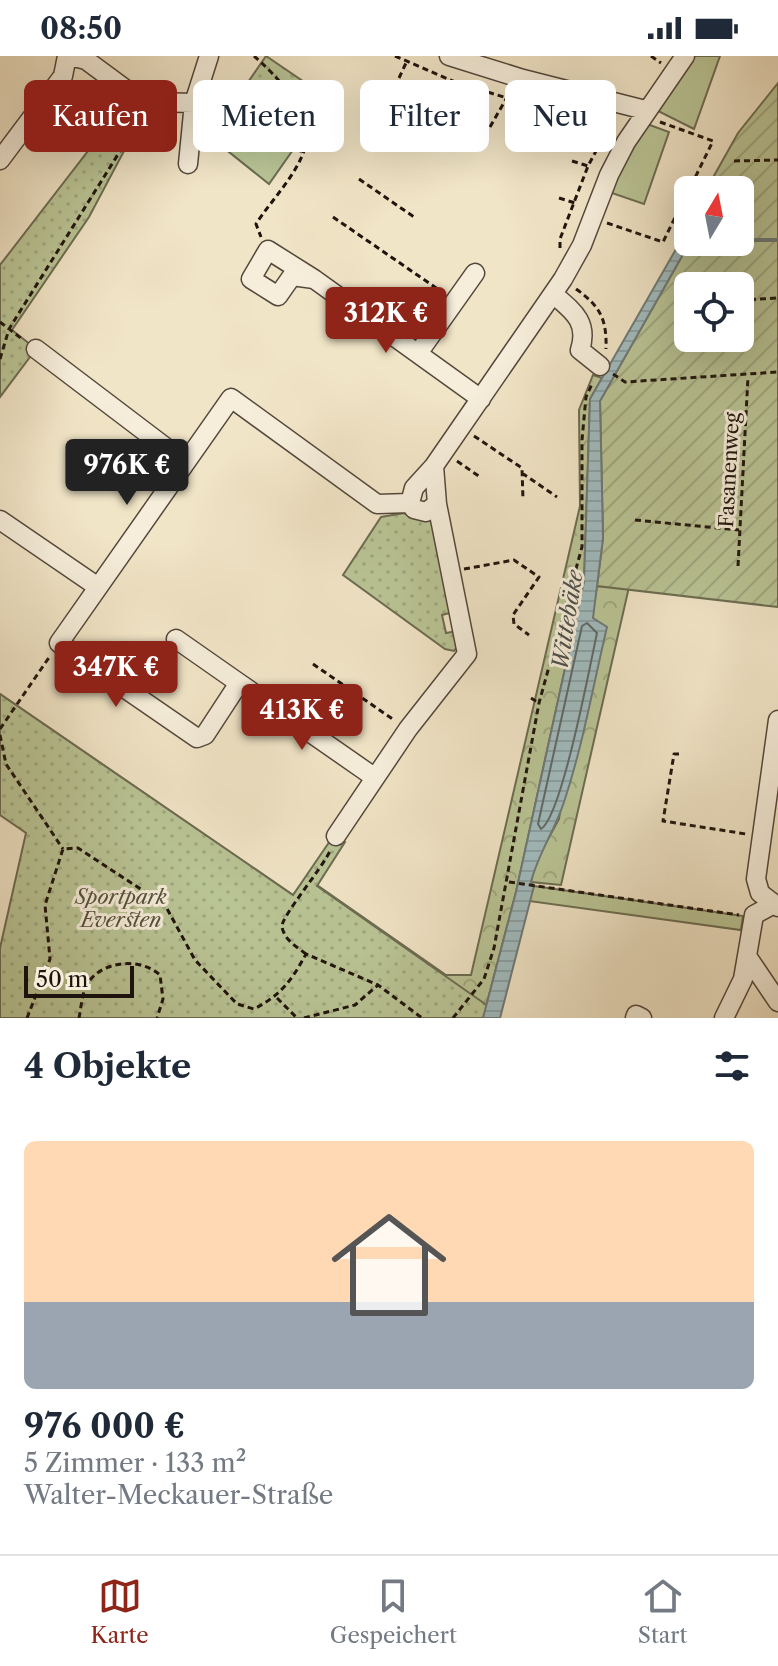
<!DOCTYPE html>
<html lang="de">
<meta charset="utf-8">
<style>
:root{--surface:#fff;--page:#f2f2f3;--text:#1f2937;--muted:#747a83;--line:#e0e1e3;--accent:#8f2418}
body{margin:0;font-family:"Libre Caslon Text",serif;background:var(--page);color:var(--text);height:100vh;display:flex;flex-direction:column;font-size:30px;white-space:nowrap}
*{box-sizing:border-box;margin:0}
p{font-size:26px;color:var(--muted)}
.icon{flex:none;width:44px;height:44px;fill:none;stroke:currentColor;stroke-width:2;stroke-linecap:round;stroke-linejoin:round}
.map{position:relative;height:962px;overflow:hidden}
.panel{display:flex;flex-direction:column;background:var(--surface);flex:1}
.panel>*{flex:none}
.hud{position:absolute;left:24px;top:24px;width:730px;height:72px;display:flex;gap:16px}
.needle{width:52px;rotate:10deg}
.tools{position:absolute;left:674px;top:120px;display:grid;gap:16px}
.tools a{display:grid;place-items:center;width:80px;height:80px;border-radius:12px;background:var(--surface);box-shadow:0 8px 32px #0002;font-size:40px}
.scale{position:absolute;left:24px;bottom:20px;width:110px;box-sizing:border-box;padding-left:8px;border:4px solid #1f140d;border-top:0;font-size:22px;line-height:28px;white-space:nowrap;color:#1f140d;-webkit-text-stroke:6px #f6eedb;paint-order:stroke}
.price{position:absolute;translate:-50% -68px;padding:0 18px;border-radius:8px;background:var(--accent);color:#fff;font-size:26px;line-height:52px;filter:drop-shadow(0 2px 4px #0008)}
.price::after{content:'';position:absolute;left:50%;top:48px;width:24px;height:18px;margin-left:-12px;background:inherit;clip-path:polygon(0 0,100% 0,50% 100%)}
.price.selected{background:#222;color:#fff}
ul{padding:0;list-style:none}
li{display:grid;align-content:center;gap:16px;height:424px;padding:0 24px}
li+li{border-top:2px solid var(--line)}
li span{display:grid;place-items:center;height:248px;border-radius:12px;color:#555}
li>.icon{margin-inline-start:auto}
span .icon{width:144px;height:144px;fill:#fffc;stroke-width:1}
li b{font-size:34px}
h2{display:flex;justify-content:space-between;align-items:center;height:96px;padding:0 24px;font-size:34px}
.pill{padding:0 28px;border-radius:12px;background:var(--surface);box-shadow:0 8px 32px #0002;font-size:28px;line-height:72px}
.pill.selected{background:var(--accent);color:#fff}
.status{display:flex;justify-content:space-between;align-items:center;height:56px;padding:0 40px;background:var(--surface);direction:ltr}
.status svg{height:22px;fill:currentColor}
.tab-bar{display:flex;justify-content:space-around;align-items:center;height:112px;border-top:2px solid var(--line);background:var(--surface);font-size:22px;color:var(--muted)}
.tab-bar a{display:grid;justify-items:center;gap:4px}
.tab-bar .selected{color:var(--accent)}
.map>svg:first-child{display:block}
.grass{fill:#bac596;stroke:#6c6c52;stroke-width:2}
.forest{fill:url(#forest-crowns);stroke:#6c6c52;stroke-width:2}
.park{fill:url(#park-dots);stroke:#6c6c52;stroke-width:2}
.garden{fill:url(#garden-furrows);stroke:#6c6c52;stroke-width:2;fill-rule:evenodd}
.water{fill:url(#water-rules);stroke:#6d7978;stroke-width:2}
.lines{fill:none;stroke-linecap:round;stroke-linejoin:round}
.shore{stroke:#606866;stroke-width:2}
.stream{stroke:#6d7978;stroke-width:4}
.minor-casing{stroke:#54483c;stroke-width:21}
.path{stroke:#1f140d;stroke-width:3;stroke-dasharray:6 4;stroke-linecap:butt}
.minor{stroke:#f6eedb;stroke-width:18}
.labels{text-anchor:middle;stroke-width:6;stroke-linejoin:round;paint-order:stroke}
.street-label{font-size:20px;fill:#1f140d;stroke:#f6eedb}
.park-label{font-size:20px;font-style:italic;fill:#55523d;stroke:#f6eedb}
.water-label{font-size:22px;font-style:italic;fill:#4c4f4c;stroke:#f6eedb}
</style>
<div class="status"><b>08:50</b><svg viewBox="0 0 49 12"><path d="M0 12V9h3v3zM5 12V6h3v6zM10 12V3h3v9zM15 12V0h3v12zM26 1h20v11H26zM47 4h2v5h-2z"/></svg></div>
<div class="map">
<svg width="778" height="962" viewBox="0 0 778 962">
<defs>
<pattern id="forest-crowns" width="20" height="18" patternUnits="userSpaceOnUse" patternTransform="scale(2)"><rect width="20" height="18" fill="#bac596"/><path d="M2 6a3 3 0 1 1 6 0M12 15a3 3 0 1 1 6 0" fill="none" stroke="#9fa880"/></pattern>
<pattern id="park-dots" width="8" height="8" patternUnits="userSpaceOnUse" patternTransform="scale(2)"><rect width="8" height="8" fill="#bac596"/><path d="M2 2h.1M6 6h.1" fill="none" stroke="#9fa880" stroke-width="1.8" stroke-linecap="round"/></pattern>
<pattern id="garden-furrows" width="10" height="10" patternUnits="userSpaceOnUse" patternTransform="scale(2)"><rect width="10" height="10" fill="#bac596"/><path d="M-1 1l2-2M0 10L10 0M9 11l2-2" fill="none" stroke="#9fa880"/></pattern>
<pattern id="water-rules" width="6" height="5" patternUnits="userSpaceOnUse" patternTransform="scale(2)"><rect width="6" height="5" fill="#a1bcc0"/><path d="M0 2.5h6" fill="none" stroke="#8aa1a4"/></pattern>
</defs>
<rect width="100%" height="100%" fill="#f1e5c7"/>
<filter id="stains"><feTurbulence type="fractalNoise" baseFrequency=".0025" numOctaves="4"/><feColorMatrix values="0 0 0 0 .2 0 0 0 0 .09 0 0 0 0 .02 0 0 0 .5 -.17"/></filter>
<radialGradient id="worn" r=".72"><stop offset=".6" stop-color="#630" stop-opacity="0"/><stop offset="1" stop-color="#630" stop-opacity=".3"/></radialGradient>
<path class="grass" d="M685 0H720L694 73 648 50Z
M233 48 295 91 269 128 199 72Z
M639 65 669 76 644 148 603 134Z
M534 830 743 860 741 874 529 845Z"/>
<path class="forest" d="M593 319 602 322 590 343 584 526 516 836 483 962H157L0 638 293 839 307 822 446 919H471L580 450 579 354Z
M597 530 629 531 561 829 531 826 535 807 559 763Z"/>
<path class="park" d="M266 0 335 47 301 96 233 48Z
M132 38 149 48 89 161 12 274 36 293 0 341V209Z
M404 457 415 463 428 462 436 470 453 556 442 559 446 577 457 575 462 584 454 595 445 593 343 519 381 461Z
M0 638 293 839 334 779 345 786 317 830 488 950 483 962H0V892L26 777 0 759Z"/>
<path class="garden" d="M778 27V551L597 530 603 482 600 345 690 186H740V134H706L738 77ZM688 230H740V282H688Z"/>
<path class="water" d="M683 181 690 186 600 345 603 482 593 562 607 571C593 630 583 689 564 746 555 774 538 798 531 826L534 830 500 962H483L516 836 584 526 590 343Z"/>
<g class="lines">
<path class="shore" d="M587 567 597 577C590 609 562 760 541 773L538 768 582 570Z"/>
<path class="stream" d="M740 184H778"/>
<defs>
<path id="minor" d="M71 0 86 4 132 38
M449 0 523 23 645 54
M151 46 194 47 209 0
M0 104 63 20 67 0
M188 108 194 47
M268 194 314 223 292 220 278 240 251 223Z
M314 223 481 343
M553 238C573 255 589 266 580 294L600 310
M36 293 185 406
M419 296 475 217
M434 410 437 448 426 456 414 453 410 447 414 432 434 410 563 223 582 189 609 119 626 86 685 0
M0 464 98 531
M176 583 239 627 205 679 197 682 59 587 231 342 377 448 410 447
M239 627 374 721
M778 664 756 823 760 837 778 851
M336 780 408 673 467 598 437 448
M749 903 778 946
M635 962 636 959 642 962
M724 962 743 923 754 859 774 848"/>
</defs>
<use href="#minor" class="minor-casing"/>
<path class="path" d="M254 0C275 18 314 59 306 88 299 117 272 143 256 168L261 181
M395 0 455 26 507 42 612 66
M651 0 661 7
M399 22 406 7
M453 57 455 26
M660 66 713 85 689 134
M490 71 506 43
M572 105 588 110
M734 105 778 104
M359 123 414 161
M559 142 575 147
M333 161 442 236
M607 167 663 186 688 135
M560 192V183L588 110 611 67
M576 233C600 250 607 263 606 293
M740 244 778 242
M0 266 22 283
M0 303 9 273 142 60
M613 318 625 326 778 316
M474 380 522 412 523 444
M457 405 480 421
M522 417 557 441
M635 464 739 474
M738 510 748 321
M464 513 514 504 539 521 513 559 514 568 529 579
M313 608 394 664
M531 642 539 647
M321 666 344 632
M0 673 50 600
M0 679 6 708 63 793
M679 698H674L663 765 746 778
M509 826 739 859
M306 898C297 891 283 883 282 870 282 860 323 811 330 795
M277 942 297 962
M27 962 50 903 45 849 63 793 78 792 165 849 195 904 237 948 254 953C281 939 292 924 306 898L378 929 422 962
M79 962C81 952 82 939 86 930 100 904 140 901 160 919L163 943 157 962
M304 962 355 949 378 929
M453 962 484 923 494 892 539 647 582 491V384L586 341 593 326"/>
<use href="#minor" class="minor"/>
</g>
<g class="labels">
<g class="street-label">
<text transform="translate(729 414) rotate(-87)" y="7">Fasanenweg</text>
</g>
<g class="park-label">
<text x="121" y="848">Sportpark<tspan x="121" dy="23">Eversten</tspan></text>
</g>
<g class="water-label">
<text transform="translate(567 564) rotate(-81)" y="8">Wittebäke</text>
</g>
</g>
<rect width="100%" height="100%" filter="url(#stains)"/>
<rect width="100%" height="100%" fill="url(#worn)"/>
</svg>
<div class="tools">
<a><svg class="needle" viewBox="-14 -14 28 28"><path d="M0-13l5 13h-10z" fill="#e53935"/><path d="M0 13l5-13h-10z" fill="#747a83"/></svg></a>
<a><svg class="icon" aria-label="locate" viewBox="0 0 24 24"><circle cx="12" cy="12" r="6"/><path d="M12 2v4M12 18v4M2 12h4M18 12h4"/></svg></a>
</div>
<div class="scale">50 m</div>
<b class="price" style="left:386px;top:299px">312K €</b>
<b class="price selected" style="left:127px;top:451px">976K €</b>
<b class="price" style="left:116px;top:653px">347K €</b>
<b class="price" style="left:302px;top:696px">413K €</b>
<div class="hud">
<a class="pill selected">Kaufen</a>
<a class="pill">Mieten</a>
<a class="pill">Filter</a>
<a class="pill">Neu</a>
</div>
</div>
<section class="panel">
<h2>4 Objekte<svg class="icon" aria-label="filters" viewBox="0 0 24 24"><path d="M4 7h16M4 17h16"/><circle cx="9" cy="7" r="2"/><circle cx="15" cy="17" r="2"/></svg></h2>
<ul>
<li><span style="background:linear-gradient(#ffd9b3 65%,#9aa5b1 0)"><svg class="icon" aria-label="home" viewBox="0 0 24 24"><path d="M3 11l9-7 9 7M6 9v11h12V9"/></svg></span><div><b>976 000 €</b><p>5 Zimmer · 133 m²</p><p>Walter-Meckauer-Straße</p></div></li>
</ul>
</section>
<nav class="tab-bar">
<a class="selected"><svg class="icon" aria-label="map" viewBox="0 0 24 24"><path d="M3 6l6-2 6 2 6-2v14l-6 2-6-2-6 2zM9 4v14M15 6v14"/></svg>Karte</a>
<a><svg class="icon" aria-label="saved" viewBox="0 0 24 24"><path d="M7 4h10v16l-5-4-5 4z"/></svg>Gespeichert</a>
<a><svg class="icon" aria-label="home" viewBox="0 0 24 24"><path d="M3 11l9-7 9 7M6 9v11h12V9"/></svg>Start</a>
</nav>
